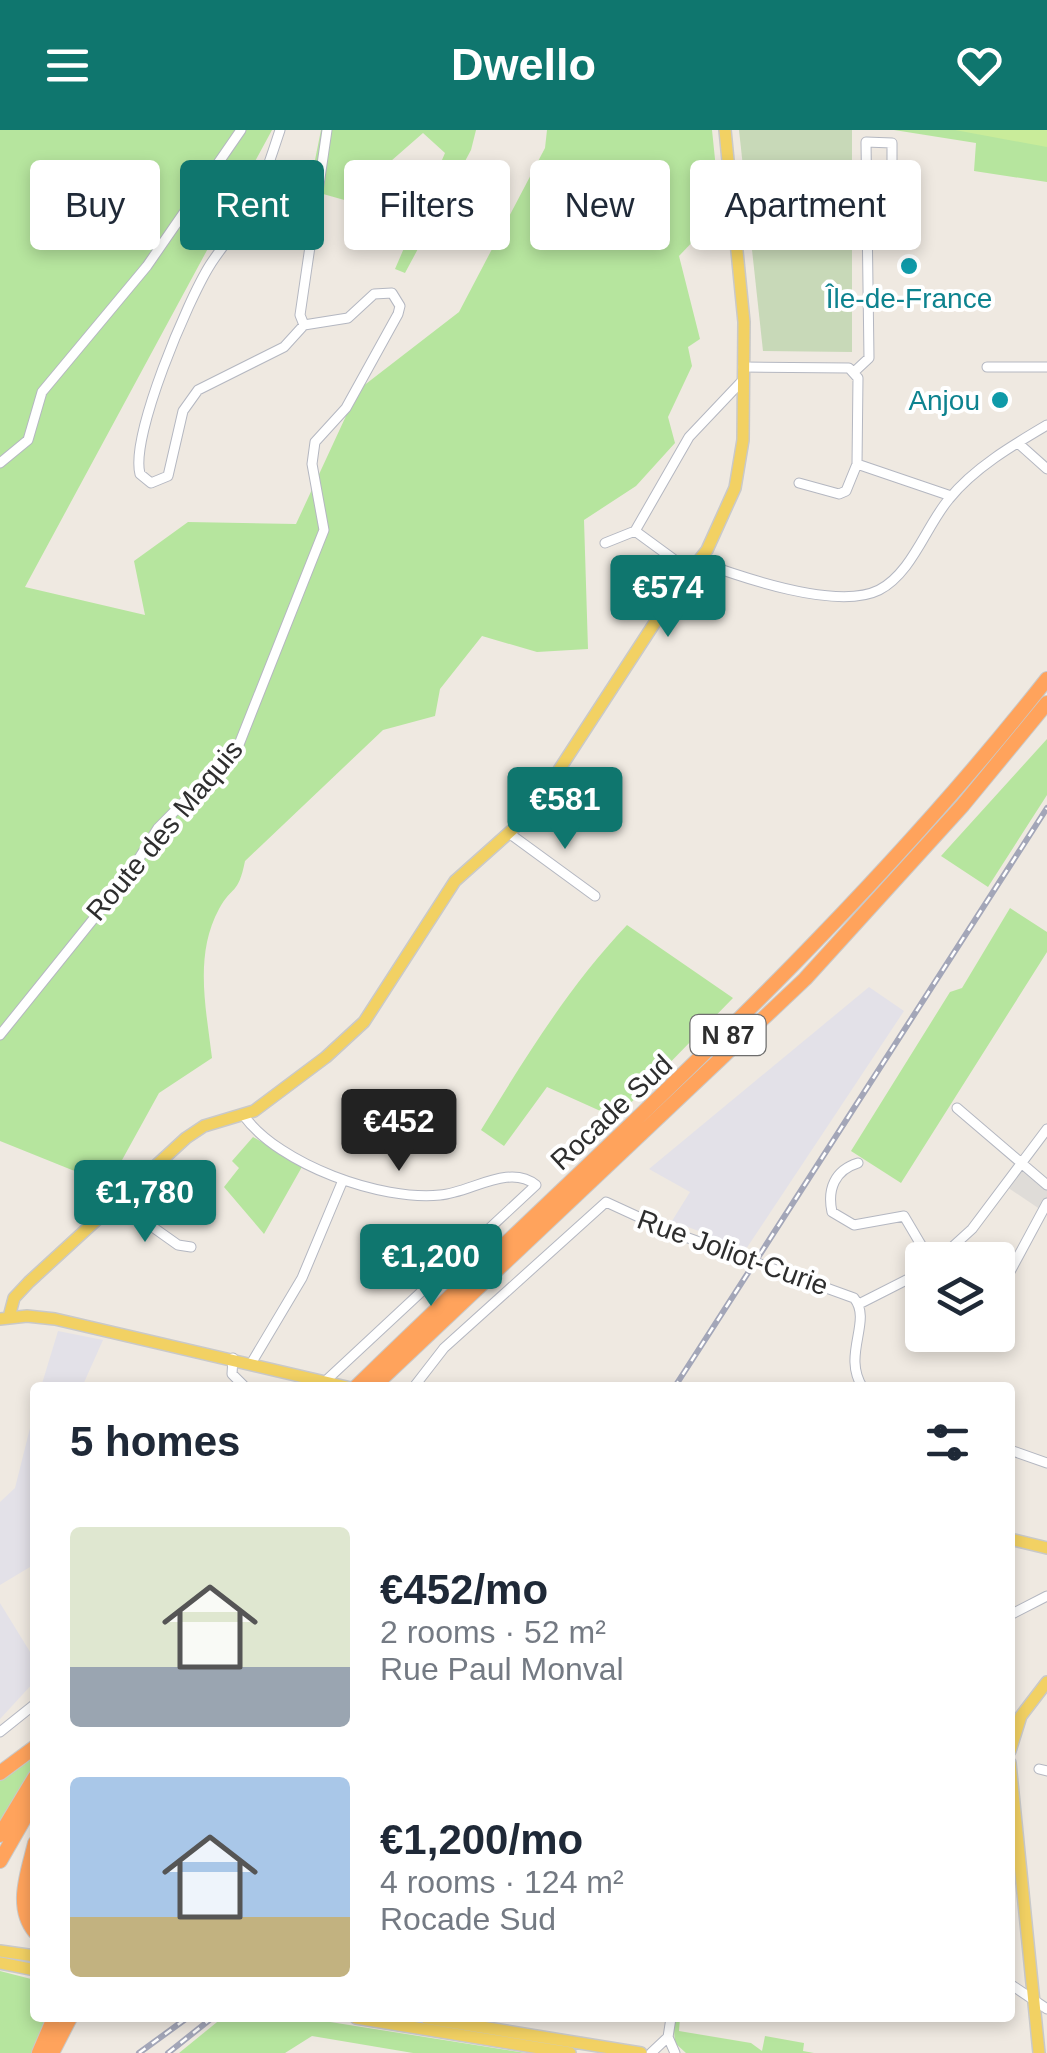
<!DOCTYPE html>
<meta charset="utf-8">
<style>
:root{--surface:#fff;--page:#f2f2f3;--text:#1f2937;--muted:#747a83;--accent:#0f766e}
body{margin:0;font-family:Helvetica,sans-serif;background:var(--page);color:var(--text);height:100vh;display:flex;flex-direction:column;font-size:38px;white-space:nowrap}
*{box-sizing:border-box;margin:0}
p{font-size:32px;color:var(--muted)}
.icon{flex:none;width:55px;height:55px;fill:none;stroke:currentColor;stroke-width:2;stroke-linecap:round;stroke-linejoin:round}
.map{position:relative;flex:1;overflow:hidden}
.sheet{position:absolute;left:30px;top:1252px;width:985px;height:640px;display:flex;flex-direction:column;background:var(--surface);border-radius:10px;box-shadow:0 5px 15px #0003}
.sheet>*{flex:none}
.hud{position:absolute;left:30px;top:30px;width:988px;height:90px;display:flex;gap:20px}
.fabs{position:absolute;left:905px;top:1112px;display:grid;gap:20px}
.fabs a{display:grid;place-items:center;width:110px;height:110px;border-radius:10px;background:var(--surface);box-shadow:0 5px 15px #0003;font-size:50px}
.price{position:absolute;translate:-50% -85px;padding:0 22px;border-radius:10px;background:var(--accent);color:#fff;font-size:32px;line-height:65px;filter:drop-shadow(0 2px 5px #0008)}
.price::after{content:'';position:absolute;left:50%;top:60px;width:30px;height:22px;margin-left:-15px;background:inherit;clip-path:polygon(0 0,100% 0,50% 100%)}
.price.on{background:#222;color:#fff}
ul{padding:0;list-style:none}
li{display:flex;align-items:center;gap:30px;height:250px;padding:0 40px}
li span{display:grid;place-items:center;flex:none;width:280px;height:200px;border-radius:10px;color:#555}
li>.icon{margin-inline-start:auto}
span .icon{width:120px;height:120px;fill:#fffc;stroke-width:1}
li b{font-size:42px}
h2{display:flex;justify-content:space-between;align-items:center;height:120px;padding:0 40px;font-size:42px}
.chip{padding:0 35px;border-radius:10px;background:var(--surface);box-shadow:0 5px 15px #0003;font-size:35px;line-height:90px}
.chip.on{background:var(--accent);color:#fff}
header{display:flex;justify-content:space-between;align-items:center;height:130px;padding:0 40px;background:var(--accent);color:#fff;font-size:45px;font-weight:800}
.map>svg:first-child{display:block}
.industrial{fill:#e3e1e8}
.green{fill:#b6e59e}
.cemetery{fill:#c8d9b8}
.pitch{fill:#c9ec9a}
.plaza{fill:#dfdcd8}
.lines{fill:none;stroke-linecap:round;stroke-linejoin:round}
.minor-casing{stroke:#b4b7c1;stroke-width:11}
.major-casing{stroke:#c9c9c9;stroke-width:14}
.highway-casing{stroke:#c9c9c9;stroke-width:16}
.minor{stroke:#fff;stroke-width:9}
.major{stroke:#f2d163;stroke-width:11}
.highway{stroke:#ffa35c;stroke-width:14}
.rail-casing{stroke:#a3a6b8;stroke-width:6}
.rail{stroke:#fff;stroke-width:2.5;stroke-dasharray:8;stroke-linecap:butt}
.culture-dot{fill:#0f9aa8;stroke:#fff;stroke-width:4}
.labels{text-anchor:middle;stroke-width:8;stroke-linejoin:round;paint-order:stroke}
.shield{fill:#fff;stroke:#6d6d6d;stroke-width:2.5}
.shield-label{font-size:25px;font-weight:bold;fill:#2e2e2e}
.culture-label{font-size:28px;fill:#0d838f;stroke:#fff}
.street-label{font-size:28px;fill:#2e2e2e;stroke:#fff}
</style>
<header><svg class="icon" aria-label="menu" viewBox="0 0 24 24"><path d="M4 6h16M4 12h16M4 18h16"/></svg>Dwello<svg class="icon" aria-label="heart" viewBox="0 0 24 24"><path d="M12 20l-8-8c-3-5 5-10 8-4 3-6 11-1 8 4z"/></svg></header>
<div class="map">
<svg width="1047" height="1923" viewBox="0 0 1047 1923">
<rect width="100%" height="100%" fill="#efe9e1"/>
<path class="industrial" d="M869 857 904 881 746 1119 672 1091 690 1062 649 1039Z
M58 1201 103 1210 82 1257H41Z
M35 1278V1434L0 1455V1372L15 1358Z
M0 1473 35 1530V1551L0 1589Z"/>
<path class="green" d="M0 0H272L25 457 145 485 134 431 188 392 296 394 358 260 459 182 545 18 547 0H712L722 97 701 103 679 126 700 209 688 217 692 236 668 287 675 313 636 356 584 390 588 519 537 522 482 506 440 559 435 586 383 600 245 731C238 766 232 755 219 779 194 825 206 878 212 928L159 963 111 1050 72 1040 0 1011Z
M321 0H476L471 20 405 143 395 139 445 23 423 3 391 31 369 77 309 60Z
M894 0H1047V52L974 41 976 13Z
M1047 609V665L988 757 941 726Z
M1010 778 1047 802V822L901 1053 851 1021 950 862 962 858Z
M627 795 733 868 616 988 547 957 504 1016 481 1000C525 928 569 856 627 795Z
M253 1007 303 1035 264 1104 224 1057 239 1038 232 1031Z
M35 1622V1636L0 1693V1651Z
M0 1841 35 1850V1888H47L33 1923H0Z
M222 1888H305L526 1923H413L312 1906 285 1923H179Z
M673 1888H680L679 1901 751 1913 762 1921 765 1906 804 1913 803 1921 814 1923H686L675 1913Z"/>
<path class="cemetery" d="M739 0H852V222L763 221Z"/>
<path class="pitch" d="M955 0H1047V17Z"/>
<path class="plaza" d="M1026 1034 1047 1050V1084L1007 1057Z"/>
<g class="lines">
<defs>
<path id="minor" d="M304 195 300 185 327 0
M743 237 849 238 858 248 857 334 951 366
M987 237H1047
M854 242 869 228 866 12 892 13V76L866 77
M1018 313 1047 339
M0 333 28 310 42 262 147 136 241 0
M799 353 839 364 846 361 857 334
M635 401 689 307 742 251
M635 401 691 442
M605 413 635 401
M700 432C741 447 837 481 879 460 912 443 926 396 949 369 974 338 1013 315 1047 295
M510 704 595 766
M0 905 128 746 158 698 238 617 324 400 312 334 315 312 346 278 398 184 400 176 392 163 374 164 348 188 304 195 284 217 198 260 183 281 168 346 151 353 140 344C130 306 188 170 210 135 222 116 238 99 249 78 263 54 271 27 280 0
M957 978 1047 1055
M244 986C280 1035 381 1071 440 1065 470 1063 509 1033 536 1055L318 1258
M858 1033C835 1040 827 1059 832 1082L854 1095 904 1086 930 1130
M116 1071 178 1115 191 1117
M938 1130 972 1099 1047 999
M998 1164 1047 1073
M859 1174 922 1142
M233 1228 232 1244 246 1258
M252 1232 302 1148 343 1050
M413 1258 444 1218 606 1072 669 1101 854 1168C873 1191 841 1225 863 1258
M1010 1320 1047 1333
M1010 1485 1047 1466
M0 1602 35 1574
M1039 1639 1047 1641
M1010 1854 1047 1879
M671 1888 668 1907 675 1923
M651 1923 668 1907"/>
<path id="major" d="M9 1187 14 1168 29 1152 186 1008 204 996 254 981 326 927 364 892 455 751 531 683 678 457 707 420 735 358 743 310 744 192 725 0
M0 1189 27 1186 55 1189 351 1258
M1010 1409 1047 1418
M1010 1621 1021 1586 1047 1552
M1010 1633 1039 1923
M0 1821 35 1826
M0 1833 35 1840
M356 1888 570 1923
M426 1888 641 1923"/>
<path id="highway" d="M355 1258C593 1026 841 811 1047 549
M372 1258 805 849 963 675 1047 573
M0 1643 35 1617
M0 1705 35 1647
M35 1713C28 1742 14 1777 35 1802
M0 1731 35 1670
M39 1923 54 1888
M52 1923 70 1888"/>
</defs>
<use href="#minor" class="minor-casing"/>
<use href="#major" class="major-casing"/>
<use href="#highway" class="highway-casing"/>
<use href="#minor" class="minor"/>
<use href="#major" class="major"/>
<use href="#highway" class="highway"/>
<defs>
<path id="rail" d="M674 1258 1047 678
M139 1923 187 1888
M168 1923 212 1888"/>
</defs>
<use href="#rail" class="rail-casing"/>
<use href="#rail" class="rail"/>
</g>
<g class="culture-dot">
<circle cx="909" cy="136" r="10"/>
<circle cx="1000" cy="270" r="10"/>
</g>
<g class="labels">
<rect class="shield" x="690.5" y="885" width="75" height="40" rx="8"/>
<g class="shield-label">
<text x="728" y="914">N 87</text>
</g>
<g class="culture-label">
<text x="909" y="178">Île-de-France</text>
<text x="980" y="280" text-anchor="end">Anjou</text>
</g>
<g class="street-label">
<text transform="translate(164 700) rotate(-50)" y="10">Route des Maquis</text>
<text transform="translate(611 982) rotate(-43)" y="10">Rocade Sud</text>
<text transform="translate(733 1122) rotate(20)" y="10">Rue Joliot-Curie</text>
</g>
</g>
</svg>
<div class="fabs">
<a><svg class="icon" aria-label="layers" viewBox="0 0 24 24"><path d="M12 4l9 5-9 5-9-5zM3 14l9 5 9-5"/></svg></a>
</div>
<b class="price" style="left:668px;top:510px">€574</b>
<b class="price" style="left:565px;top:722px">€581</b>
<b class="price on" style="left:399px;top:1044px">€452</b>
<b class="price" style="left:145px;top:1115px">€1,780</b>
<b class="price" style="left:431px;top:1179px">€1,200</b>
<div class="hud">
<a class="chip">Buy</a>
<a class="chip on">Rent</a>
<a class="chip">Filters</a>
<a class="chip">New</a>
<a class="chip">Apartment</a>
</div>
<section class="sheet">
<h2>5 homes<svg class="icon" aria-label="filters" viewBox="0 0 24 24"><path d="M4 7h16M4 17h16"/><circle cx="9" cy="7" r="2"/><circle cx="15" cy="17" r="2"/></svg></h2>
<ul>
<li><span style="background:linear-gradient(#dfe7d0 70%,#9aa5b1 0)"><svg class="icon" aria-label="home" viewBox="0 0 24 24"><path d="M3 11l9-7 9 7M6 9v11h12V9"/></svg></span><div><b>€452/mo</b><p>2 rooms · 52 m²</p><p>Rue Paul Monval</p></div></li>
<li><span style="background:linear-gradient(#a9c7e8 70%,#c2b280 0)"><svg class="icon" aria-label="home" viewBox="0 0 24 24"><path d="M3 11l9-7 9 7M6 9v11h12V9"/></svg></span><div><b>€1,200/mo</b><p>4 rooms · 124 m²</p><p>Rocade Sud</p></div></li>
</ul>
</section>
</div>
